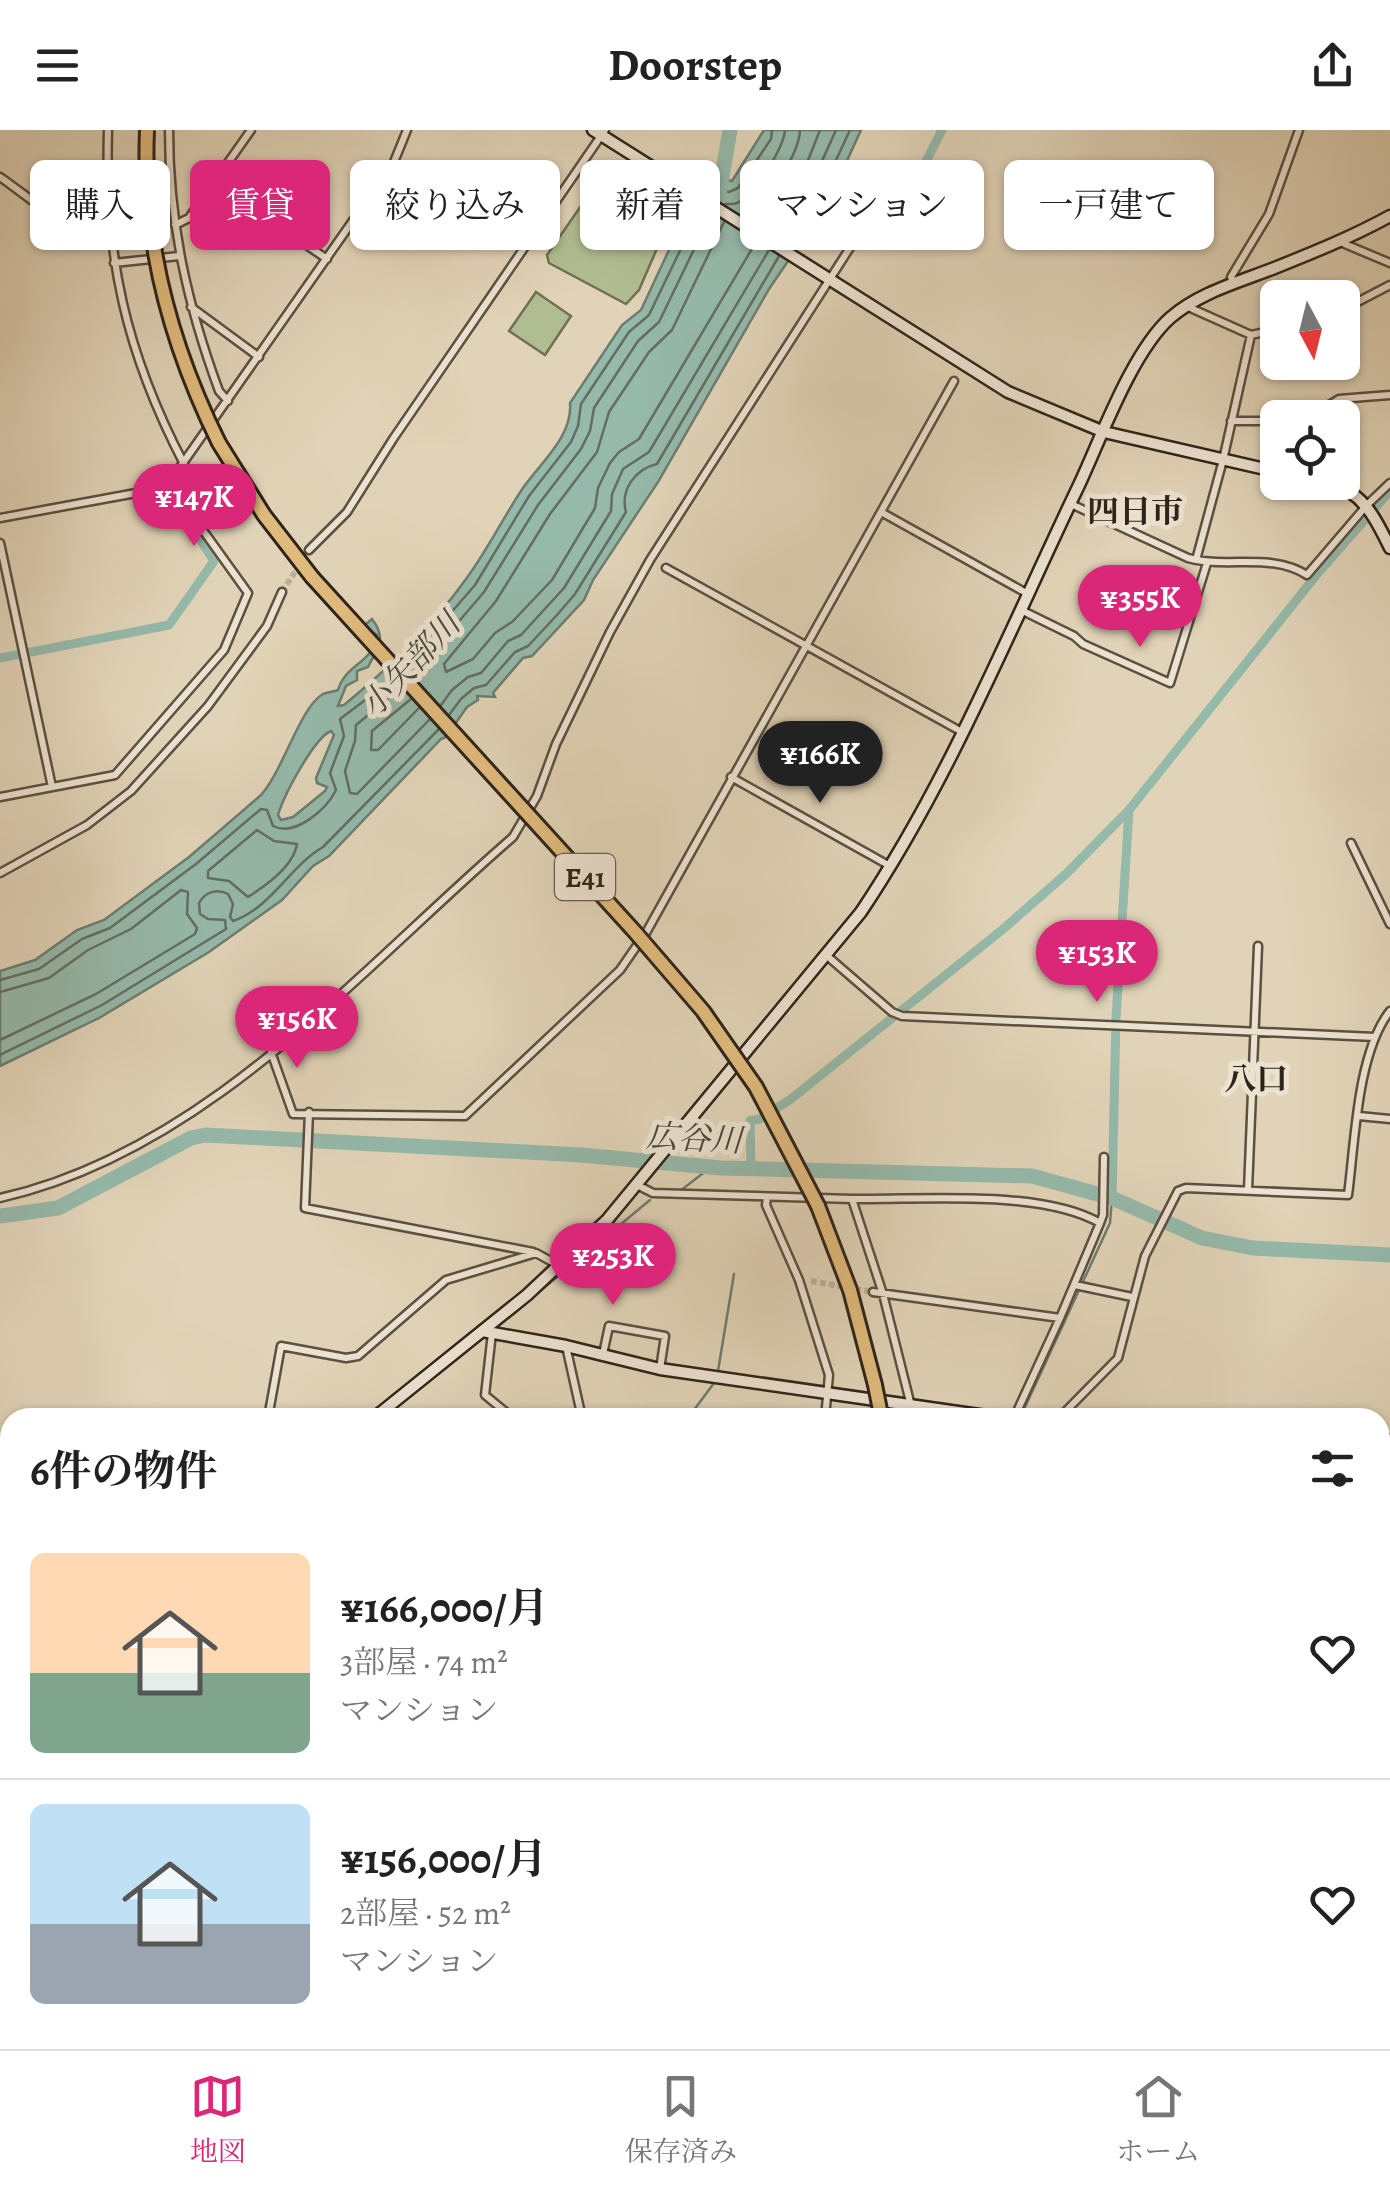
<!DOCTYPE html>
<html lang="ja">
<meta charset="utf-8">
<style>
:root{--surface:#fff;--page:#f6f6f6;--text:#222;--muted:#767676;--line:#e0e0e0;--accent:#db2777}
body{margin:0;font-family:Alegreya,"Noto Serif JP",serif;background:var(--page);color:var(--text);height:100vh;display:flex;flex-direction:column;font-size:38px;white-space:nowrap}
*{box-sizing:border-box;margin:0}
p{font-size:32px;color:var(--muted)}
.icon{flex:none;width:55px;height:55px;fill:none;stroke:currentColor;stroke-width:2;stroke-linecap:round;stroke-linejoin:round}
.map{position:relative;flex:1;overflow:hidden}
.sheet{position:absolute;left:0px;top:1278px;width:1390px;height:642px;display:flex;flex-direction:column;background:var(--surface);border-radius:30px 30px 0 0;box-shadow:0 2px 8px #0004}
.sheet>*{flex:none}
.hud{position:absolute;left:30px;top:30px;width:1330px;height:90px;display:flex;gap:20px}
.needle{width:65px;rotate:173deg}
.tools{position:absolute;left:1260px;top:150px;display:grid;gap:20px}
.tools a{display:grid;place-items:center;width:100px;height:100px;border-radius:15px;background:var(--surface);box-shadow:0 2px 8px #0004;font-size:50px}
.price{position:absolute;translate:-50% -85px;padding:0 22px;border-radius:35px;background:var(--accent);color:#fff;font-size:32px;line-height:65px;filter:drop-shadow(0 2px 5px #0008)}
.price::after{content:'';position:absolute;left:50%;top:60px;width:30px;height:22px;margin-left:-15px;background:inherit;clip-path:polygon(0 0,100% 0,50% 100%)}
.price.active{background:#222;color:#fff}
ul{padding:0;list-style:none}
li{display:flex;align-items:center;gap:30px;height:250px;padding:0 30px}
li+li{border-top:2px solid var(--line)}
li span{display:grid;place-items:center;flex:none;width:280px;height:200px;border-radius:15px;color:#555}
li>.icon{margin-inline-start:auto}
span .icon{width:120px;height:120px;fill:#fffc;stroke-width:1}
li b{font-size:42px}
h2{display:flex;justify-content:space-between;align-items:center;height:120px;padding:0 30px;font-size:42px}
.tag{padding:0 35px;border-radius:15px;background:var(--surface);box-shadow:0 2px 8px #0004;font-size:35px;line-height:90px}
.tag.active{background:var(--accent);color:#fff}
header{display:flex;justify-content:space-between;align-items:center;height:130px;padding:0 30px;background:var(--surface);font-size:45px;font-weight:600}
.tab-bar{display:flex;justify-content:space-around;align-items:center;height:140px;border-top:2px solid var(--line);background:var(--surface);font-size:28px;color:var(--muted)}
.tab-bar a{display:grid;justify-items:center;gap:5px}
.tab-bar .active{color:var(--accent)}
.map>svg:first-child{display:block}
.green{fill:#b0bd90;stroke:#707054;stroke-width:2.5}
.water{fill:#95b9aa;stroke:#6c7d70;stroke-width:2.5;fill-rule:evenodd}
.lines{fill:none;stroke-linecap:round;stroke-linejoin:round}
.shore{stroke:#626e62;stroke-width:2.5}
.stream{stroke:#6c7d70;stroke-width:2.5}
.canal{stroke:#95b9aa;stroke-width:9}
.river{stroke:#95b9aa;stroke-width:15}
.street-tunnel{stroke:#bdb097;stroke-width:6;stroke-dasharray:6 3;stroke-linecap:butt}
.street-casing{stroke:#5c5040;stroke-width:11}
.secondary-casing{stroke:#2f2419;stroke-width:15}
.primary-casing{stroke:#2f2419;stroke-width:15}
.highway-casing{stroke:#2f2419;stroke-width:18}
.street{stroke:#ece2d0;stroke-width:6}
.secondary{stroke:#ece2d0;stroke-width:10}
.primary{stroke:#e0ba7c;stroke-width:10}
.highway{stroke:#e0ba7c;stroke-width:12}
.highway-bridge-casing{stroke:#2f2419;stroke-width:18;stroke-linecap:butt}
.highway-bridge{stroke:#e0ba7c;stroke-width:12}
.labels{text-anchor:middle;stroke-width:10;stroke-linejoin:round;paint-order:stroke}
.shield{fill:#ece2d0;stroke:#685d50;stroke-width:2.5}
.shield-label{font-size:28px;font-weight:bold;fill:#2f2419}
.neighbourhood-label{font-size:32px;font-weight:bold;fill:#2f2419;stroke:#ece2d0}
.water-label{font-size:32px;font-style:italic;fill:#48493d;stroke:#ece2d0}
</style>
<header><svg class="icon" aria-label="menu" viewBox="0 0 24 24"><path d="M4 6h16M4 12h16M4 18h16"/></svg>Doorstep<svg class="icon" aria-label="share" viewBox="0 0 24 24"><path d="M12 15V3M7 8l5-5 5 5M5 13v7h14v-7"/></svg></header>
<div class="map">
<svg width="1390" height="1919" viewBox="0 0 1390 1919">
<rect width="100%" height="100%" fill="#e1d3b7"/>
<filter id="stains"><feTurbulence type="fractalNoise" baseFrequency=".002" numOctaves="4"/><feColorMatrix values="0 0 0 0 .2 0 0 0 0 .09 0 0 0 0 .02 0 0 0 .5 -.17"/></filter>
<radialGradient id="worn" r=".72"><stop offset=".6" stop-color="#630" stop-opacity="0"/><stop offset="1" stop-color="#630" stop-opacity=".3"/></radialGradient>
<path class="green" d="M594 57 665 100 639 160 626 174 549 133 547 125Z
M536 162 571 186 545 225 509 201Z
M1390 1754V1919H1190L1182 1910H1380V1756Z"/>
<path class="water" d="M764 0H861L840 46 844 57 855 64 845 81 834 76 823 80 769 159 658 352 593 450 584 470 532 526 523 528 493 563 495 567 477 566 478 570 467 577 446 607 441 609 329 726 313 736 282 770 209 822 99 888 0 936V841L35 830 77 800 104 790 189 727 261 665C283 641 300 577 323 564 328 562 333 562 338 560 346 533 372 535 377 505L368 500 357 506 355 503 372 489C387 508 378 517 368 537L357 541V550L346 556 338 576 344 575C389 538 432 497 466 449 486 422 501 392 519 364 536 336 573 309 570 273L622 195 641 180 690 75 704 55 703 45 732 51ZM331 601 334 605 316 648 317 653 327 657 325 661 293 687 281 690 278 685C284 665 314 608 331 601Z"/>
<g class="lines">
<path class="shore" d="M709 65 715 59 729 62 738 58 771 9 772 0
M724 74C732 74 734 75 741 71 756 64 784 16 785 0
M744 86C766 75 799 25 800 0
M724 92 672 200 649 222 609 282 597 322 550 384 496 471 444 534 446 542 473 529 495 503 512 492 552 450 595 378 598 358 610 333 619 322 639 309 756 112
M764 99 801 48 820 0
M777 107 805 66 817 55 818 40 836 0
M787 114 816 71 833 65 830 43 850 0
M405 536 475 455 529 366 571 312 578 296 581 274 629 202 649 185 701 77
M413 545 484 462 538 375 581 319 590 301 594 278 638 211 659 192 711 84
M401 558 356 595 355 611 345 641 350 663 357 664 430 589
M411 569 372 601 371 620H378L419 578
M441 575 452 560 468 547 481 543 508 511 521 505 564 458 611 381 612 364 623 339 649 322 769 120
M449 585 461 569 474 558 486 555 515 522 528 516 557 485 575 464 626 382C620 360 635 339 657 334L779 126
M257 700 274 711 297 714C294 735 267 755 248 767L229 751 208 748V741Z
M0 850 39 839 82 809 110 798 196 734 261 679 267 680 273 696C295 707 326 680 336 660L330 643 344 606 340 589 393 549
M0 862 49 848 88 820 131 799 181 760 188 762 187 784 197 798 195 804 96 864 0 910
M0 925 102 875 226 799 225 790 208 789 200 784 199 773C205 762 217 758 228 764L233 774 230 787 233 791C271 778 290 736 323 717L439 599"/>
<path class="stream" d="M680 1061 711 1037
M516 1181 650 1070
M718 1241 734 1144
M688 1288 717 1249
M1020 1288 1110 1093 1112 1068
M0 1729 10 1723
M166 1919 174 1910
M897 1919V1910"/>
<path class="canal" d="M842 69 886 94 895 92 942 0
M0 528 169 495 214 431 173 366
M751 1038 750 991 760 989 791 969 1002 800 1066 744 1129 680 1318 443 1390 361
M1112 1068 1116 888 1129 680"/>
<path class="river" d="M718 70 730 0
M0 1086 58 1078 191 1008 206 1005 581 1025 721 1038 1032 1046 1112 1068 1202 1108 1253 1118 1390 1125"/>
<path class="street-tunnel" d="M282 462 309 420
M811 1151 873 1162"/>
<defs>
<path id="street" d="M108 0C104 126 126 223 184 334
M169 0C169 93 187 174 219 261L228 271
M0 47C24 63 83 114 111 113
M214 52 327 129
M175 95 189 88 251 0
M1340 112 1390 133
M114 133 179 126
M1233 153 1231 147 1269 84 1299 0
M1186 176 1251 205 1278 199
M191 177 259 227
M1342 180 1390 155
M1308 288 1339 269 1390 265
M1231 291H1278
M1071 374 1188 428C1228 439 1271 422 1307 445L1367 375 1390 353
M881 382 1028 464
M0 388 136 363 169 353 394 32 407 0
M0 413 52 657
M309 420 347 382 393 309 605 0
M1196 430 1223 330 1251 205
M666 438 962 602
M1021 480 1074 506 1083 514 1170 553 1207 433
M731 647 890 736
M0 667 115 645 224 520 248 463 169 353
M1351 713 1390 794
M0 743 87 695 131 661 208 576 267 496 282 462
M826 825 892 882 902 886 1375 907
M271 922 293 984 465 986 620 840 647 801 954 251
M309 982 305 1078 533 1122
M1359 986 1390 989
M637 1055 653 1063 852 1069 883 1164 914 1288
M1248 1060 1258 816
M767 1067 766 1075 799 1150 829 1245 825 1288
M0 1068C206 1022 359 840 513 707L537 666 556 614 610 502 650 430 876 77
M853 1069C923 1070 1041 1059 1100 1093L1060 1188
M1100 1093 1103 1085 1104 1027
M1075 1155 1132 1167
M873 1162 1060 1188 1014 1288
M492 1203 485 1265 513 1288
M566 1216 582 1288
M603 1224 609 1196 665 1206 660 1239
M268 1288 281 1216 346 1228 358 1226 446 1150 536 1123 558 1135
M1059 1288 1118 1228 1145 1126 1178 1061 1186 1058 1348 1065C1355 1012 1357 923 1390 881
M1380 1684 1390 1679
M0 1850 10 1832
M0 1887 10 1891
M35 1910 46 1919
M718 1910 735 1919
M1300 1910 1302 1919
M780 1919 785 1910
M1087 1919 1098 1910"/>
<path id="secondary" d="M593 0 1008 262 1104 302 1278 342
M1326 352C1363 361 1375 387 1390 418
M482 1201 566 1216 660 1239 1000 1288
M374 1288 527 1165 607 1090 861 782C950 649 1010 499 1079 355 1101 308 1132 222 1170 188 1199 163 1236 153 1272 139 1312 123 1352 107 1390 86
M1380 1335 1390 1336
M0 1714 10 1706"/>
<path id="primary" d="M1380 1320 1390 1310
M0 1442 10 1444
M684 1919 691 1910"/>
<path id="highway" d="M219 313 264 385 312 447
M818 1076 850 1160 875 1255
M754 1919 760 1910"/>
</defs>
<use href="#street" class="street-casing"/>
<use href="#secondary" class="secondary-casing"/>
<use href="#primary" class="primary-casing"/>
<use href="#highway" class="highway-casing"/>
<use href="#street" class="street"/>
<use href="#secondary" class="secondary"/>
<use href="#primary" class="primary"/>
<use href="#highway" class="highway"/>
<defs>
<path id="highway-bridge" d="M147 0C142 111 170 214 219 313
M312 447 635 802 703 881 756 957 818 1076
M875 1255 881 1285"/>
</defs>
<use href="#highway-bridge" class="highway-bridge-casing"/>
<use href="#highway-bridge" class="highway-bridge"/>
</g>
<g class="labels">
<rect class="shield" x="555" y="724" width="60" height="46" rx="8"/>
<g class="shield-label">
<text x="585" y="757">E41</text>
</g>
<g class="neighbourhood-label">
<text x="1135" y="392">四日市</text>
<text x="1256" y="960">八口</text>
</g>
<g class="water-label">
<text transform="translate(410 535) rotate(-47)" y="11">小矢部川</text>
<text transform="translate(694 1008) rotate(3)" y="11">広谷川</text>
</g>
</g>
<rect width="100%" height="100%" filter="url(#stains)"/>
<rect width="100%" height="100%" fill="url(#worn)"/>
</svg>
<div class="tools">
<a><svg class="needle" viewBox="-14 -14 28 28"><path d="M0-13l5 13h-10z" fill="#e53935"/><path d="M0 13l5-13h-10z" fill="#767676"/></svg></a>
<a><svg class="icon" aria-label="locate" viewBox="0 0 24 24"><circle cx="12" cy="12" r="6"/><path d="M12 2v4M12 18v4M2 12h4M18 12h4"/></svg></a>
</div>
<b class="price" style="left:194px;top:419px">¥147K</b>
<b class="price" style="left:1140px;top:520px">¥355K</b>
<b class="price active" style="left:820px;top:676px">¥166K</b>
<b class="price" style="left:1097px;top:875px">¥153K</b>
<b class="price" style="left:297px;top:941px">¥156K</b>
<b class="price" style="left:613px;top:1178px">¥253K</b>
<div class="hud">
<a class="tag">購入</a>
<a class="tag active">賃貸</a>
<a class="tag">絞り込み</a>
<a class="tag">新着</a>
<a class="tag">マンション</a>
<a class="tag">一戸建て</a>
</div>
<section class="sheet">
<h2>6件の物件<svg class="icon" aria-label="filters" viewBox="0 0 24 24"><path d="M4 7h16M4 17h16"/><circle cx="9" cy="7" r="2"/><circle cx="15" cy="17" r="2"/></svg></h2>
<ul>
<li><span style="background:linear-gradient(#ffd9b3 60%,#7fa58c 0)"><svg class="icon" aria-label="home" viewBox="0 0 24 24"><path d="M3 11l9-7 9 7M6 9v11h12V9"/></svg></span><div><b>¥166,000/月</b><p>3部屋 · 74 m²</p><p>マンション</p></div><svg class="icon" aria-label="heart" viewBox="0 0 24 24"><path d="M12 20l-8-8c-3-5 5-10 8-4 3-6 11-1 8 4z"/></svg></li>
<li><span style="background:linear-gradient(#bfe0f5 60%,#9aa5b1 0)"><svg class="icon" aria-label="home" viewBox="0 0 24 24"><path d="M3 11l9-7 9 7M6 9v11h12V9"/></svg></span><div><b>¥156,000/月</b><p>2部屋 · 52 m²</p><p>マンション</p></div><svg class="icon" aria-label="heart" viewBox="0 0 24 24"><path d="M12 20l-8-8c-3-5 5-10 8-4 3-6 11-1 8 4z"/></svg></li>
</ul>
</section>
</div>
<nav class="tab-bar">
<a class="active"><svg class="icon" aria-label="map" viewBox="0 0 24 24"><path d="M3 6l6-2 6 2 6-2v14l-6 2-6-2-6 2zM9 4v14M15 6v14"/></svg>地図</a>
<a><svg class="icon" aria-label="saved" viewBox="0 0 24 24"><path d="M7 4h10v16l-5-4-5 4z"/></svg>保存済み</a>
<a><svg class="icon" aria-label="home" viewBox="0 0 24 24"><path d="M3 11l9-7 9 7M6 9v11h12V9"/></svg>ホーム</a>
</nav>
